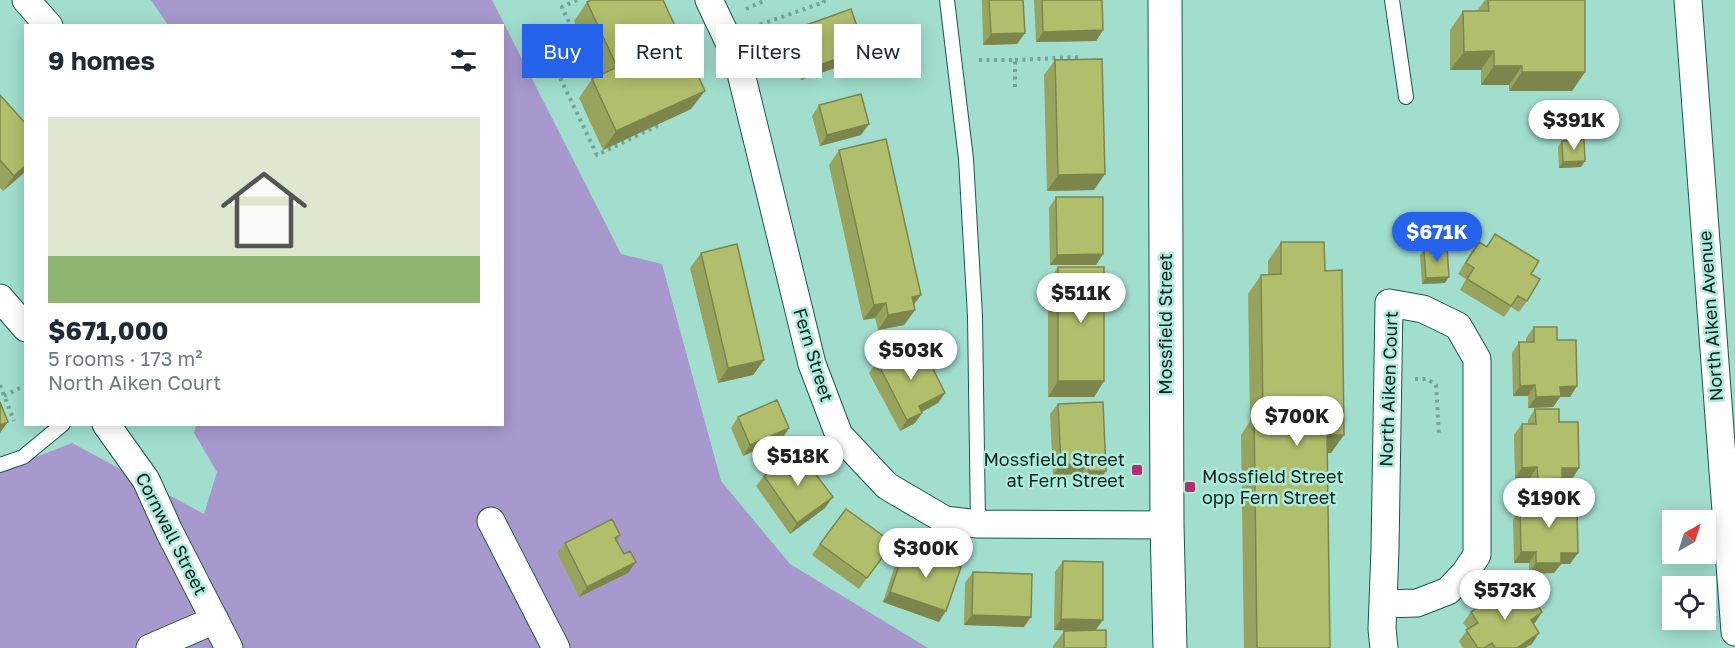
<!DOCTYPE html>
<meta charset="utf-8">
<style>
:root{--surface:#fff;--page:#f6f6f7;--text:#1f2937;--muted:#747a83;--line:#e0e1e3;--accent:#2563eb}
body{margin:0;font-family:"Golos Text",sans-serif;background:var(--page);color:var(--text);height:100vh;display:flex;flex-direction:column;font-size:22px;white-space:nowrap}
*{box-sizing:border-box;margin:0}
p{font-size:20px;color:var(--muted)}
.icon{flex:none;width:33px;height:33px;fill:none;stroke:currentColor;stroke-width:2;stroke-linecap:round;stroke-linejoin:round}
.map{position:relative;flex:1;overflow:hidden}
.details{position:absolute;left:24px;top:24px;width:480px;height:402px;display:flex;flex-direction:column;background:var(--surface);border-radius:0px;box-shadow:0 3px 15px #0003}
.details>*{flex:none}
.guide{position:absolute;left:522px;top:24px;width:570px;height:54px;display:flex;gap:12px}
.needle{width:39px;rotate:39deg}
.controls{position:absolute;left:1662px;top:510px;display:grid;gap:12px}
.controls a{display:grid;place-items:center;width:54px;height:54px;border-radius:0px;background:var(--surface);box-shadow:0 3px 15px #0003;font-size:30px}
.price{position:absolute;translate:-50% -51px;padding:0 14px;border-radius:21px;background:#fff;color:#222;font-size:20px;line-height:39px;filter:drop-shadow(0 2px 3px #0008)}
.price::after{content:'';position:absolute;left:50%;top:36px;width:18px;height:14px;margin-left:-9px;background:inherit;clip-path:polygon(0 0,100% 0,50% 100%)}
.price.on{background:var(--accent);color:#fff}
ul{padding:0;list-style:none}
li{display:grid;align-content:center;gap:12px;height:318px;padding:0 24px}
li+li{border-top:2px solid var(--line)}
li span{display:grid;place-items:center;height:186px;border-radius:0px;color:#555}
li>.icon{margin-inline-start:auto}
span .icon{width:108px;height:108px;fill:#fffc;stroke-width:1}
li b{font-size:26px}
h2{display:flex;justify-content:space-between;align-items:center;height:72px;padding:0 24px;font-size:26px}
.tag{padding:0 21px;border-radius:0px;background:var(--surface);box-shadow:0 3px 15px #0003;font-size:21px;line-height:54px}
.tag.on{background:var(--accent);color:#fff}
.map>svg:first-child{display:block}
.green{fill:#a798cd}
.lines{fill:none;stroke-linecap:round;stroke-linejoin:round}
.service-casing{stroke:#1a574b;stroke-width:16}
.minor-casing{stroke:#1a574b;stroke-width:29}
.tertiary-casing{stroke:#1a574b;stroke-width:35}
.path{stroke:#73a598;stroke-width:4;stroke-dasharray:3 4.5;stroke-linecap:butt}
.service{stroke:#fff;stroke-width:14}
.minor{stroke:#fff;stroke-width:27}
.tertiary{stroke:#fff;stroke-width:33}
.wall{fill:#98a45e}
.shaded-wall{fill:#7c864c}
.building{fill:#b1bf6d;stroke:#7c864c;stroke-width:1.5}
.poi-dot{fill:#b52d6d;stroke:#aeebdb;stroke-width:2}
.labels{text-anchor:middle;stroke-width:5;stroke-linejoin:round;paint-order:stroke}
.street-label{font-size:18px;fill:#09231d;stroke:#aeebdb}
.poi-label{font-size:18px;fill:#09231d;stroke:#aeebdb;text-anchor:end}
</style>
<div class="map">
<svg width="1735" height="648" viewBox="0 0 1735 648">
<rect width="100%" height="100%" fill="#a1dece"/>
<path class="green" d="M151 0H492L621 254 662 264 721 481 790 564 928 648H0V471L72 443 204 514 217 472 194 433 196 425 502 424V26L168 25Z"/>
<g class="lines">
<defs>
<path id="service" d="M947 0 966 159 975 316 978 524
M1392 0 1406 97
M0 465 23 457 63 424"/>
<path id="minor" d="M26 0 49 26
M709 0 738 61 812 364 839 435 887 486 945 520 978 524 1167 525
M1688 0 1735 632
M0 298 26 328
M106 424 146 480 169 531 229 648
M491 521 556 648
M1383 604 1417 603 1448 591 1465 573 1477 555V359L1458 326 1423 309 1389 303 1385 549 1382 629 1384 648
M150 648 215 620"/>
<path id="tertiary" d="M1165 0 1167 525 1170 648"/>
</defs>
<use href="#service" class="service-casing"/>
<use href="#minor" class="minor-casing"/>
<use href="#tertiary" class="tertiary-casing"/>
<path class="path" d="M577 0 562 7 572 29 543 42 597 155 659 125
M746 9 766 0
M753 27 824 2 823 0
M680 42 695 35
M979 60H1015V91
M1015 60 1078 57
M1415 379H1427L1436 385 1439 435
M0 385 14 421
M4 396 26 385"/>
<use href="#service" class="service"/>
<use href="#minor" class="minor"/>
<use href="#tertiary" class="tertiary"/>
</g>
<path class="wall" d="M982 0H1023L1025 33 1017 44 983 45Z
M1034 0H1102L1103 30 1096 41 1036 42Z
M1485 0H1585V72L1572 91H1509V85H1481V70H1450V30L1463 11H1477Z
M587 2 691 109 603 150 579 98 592 79 599 76 574 21Z
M795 29 865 49 857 60 801 80 787 39Z
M1055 60 1094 190 1047 191 1044 75Z
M0 95 26 124V171L3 191 0 188Z
M819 105 861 135 820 146 812 116Z
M1562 141 1581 167 1559 168 1558 147Z
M839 150 914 305 915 310 904 325 878 330 875 318 863 320 829 165Z
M1056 197 1103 254 1096 265H1050L1049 208Z
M1495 234 1531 274 1527 301 1519 312 1511 307 1504 317 1460 290 1466 279 1458 274 1471 252 1479 242 1486 247Z
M1281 242 1331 453H1327L1330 648H1244L1241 435 1250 421 1248 294 1261 275H1268V261Z
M1424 250 1445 283 1422 284 1420 255Z
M701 253 764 360 753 375 718 383 690 268Z
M1058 267 1104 381 1094 397H1048V282Z
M1534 327 1557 340 1577 386 1570 397H1560L1553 407 1528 408V396H1513L1512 353 1519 342H1526V338Z
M914 358 945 393 938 403 922 412V413L915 423 900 431 869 373 877 362Z
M1058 404 1106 471 1099 481 1081 482V474L1053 475 1050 414Z
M1535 409 1559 422 1579 468 1572 479H1562L1555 489H1530V478H1515L1514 435 1522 424H1528V420Z
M738 417 782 439 743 456 731 428Z
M764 476 825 508 790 534 756 486Z
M1534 494 1558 507 1570 564H1561L1554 573 1529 574V563H1514L1513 520 1520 509H1527V504Z
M846 509 893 543 859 589 812 555Z
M620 535 617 540 624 554 636 562 628 573 579 597 557 553 565 543Z
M905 548 939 622 883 602 897 559Z
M1063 561 1096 631 1106 648H1053V646L1064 631H1072L1054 630 1055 572Z
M973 572 1024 627 964 625 965 583Z
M1516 600 1542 612 1533 624 1532 644 1525 648H1463L1459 641 1468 629 1463 623 1471 612Z"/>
<path class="shaded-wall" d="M1103 30 1096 41 1036 42 1043 32Z
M1025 33 1017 44 983 45 991 34Z
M865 49 857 60 801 80 808 69Z
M1494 51 1481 70H1450L1464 52Z
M1494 66H1522L1509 85H1481Z
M1522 72H1585L1572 91H1509Z
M705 91 691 109 603 150 616 131Z
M869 124 861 135 820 146 827 135Z
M1585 161 1581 167 1559 168 1563 162Z
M26 165V171L3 191 14 176Z
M1105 174 1094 190 1047 191 1058 175Z
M1103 254 1096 265H1050L1057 255Z
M1449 277 1445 283 1422 284 1426 278Z
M921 295 910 310 912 297Z
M886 303 875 318 863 320 874 305Z
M915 310 904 325 878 330 888 315Z
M764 360 753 375 718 383 728 368Z
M1058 381H1104L1094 397H1048Z
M1535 385 1528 396H1513L1520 386Z
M1577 386 1570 397H1560L1553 407 1528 408 1536 397 1560 387Z
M945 393 938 403 912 417 919 406Z
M922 413 915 423 900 431 907 420Z
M8 422 0 433V425Z
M789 428 782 439 743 456 750 445Z
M1327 435H1344L1331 453 1314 454Z
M1088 463 1081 474 1053 475 1061 465Z
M1537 467 1530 478H1515L1522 468Z
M1562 468H1579L1572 479H1562L1555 489H1530L1538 479Z
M1089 471H1106L1099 481 1081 482Z
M833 497 825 508 790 534 797 523Z
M1521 552H1536L1529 563H1514Z
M1561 553H1578L1570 564H1561L1554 573 1529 574 1536 563Z
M636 562 628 573 579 597 587 587Z
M890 592 946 611 939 622 883 602Z
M1542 612 1535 623 1523 630 1531 620Z
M972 615 1031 617 1024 627 964 625Z
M1061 619 1103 620 1095 631 1054 630Z
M1539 633 1532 644 1525 648H1517Z"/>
<path class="building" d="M591 0H663L705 91 616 131 592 79 617 67 587 2Z
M989 0H1023L1025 33 991 34Z
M1042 0H1102L1103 30 1043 32Z
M1488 0H1585V72H1522V66H1494V51L1464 52 1463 11H1489Z
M851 9 865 49 808 69 795 29Z
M1102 59 1105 174 1058 175 1055 60Z
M861 94 869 124 827 135 819 105Z
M0 95 26 124V165L14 176 0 160Z
M886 139 921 295 912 297 915 310 888 315 886 303 874 305 839 150Z
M1584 140 1585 161 1563 162 1562 141Z
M1056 197H1103V254L1057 255Z
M1495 234 1539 261 1531 274 1540 279 1527 301 1518 296 1511 306 1467 279 1474 268 1466 263 1479 242 1487 247Z
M1281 242H1324L1325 271 1342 270 1344 435H1327L1330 648H1257L1254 416 1263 415 1261 275 1281 274Z
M737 244 764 360 728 368 701 253Z
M1447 248 1449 277 1426 278 1424 250Z
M1058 267H1104V381H1058Z
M1534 327H1557V340H1576L1577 386 1560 387 1561 396 1536 397 1535 385 1520 386 1519 342H1534Z
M908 346 914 358 925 353 945 393 919 406 922 413 907 420 877 362Z
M777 400 789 428 750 445 738 417Z
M0 402 8 422 0 425Z
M1103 402 1106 471H1089L1088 463 1061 465 1058 404Z
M1535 409H1559V422H1578L1579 468H1562V478L1538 479 1537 467 1522 468V424H1536Z
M798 451 833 497 797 523 764 476Z
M1558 493V507L1577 506 1578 553H1561V563H1536V552H1521L1520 509H1534V494Z
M846 509 893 543 867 578 820 544Z
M612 519 620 535 615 538 624 554 630 551 636 562 587 587 565 543Z
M905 548 961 567 946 611 890 592Z
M1063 561 1103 562V620L1061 619Z
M973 572 1032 574 1031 617 972 615Z
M1508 587 1516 600 1529 592 1542 612 1531 620 1539 633 1517 648H1495L1492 643 1484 648H1478L1466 630 1478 623 1471 612Z
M1106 630V648H1064V631Z"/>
<g class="poi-dot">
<rect x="1131" y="464" width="12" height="12" rx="3"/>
<rect x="1184" y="481" width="12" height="12" rx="3"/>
</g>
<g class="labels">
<g class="street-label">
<text transform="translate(1711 316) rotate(-94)" y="6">North Aiken Avenue</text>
<text transform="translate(1166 324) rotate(-90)" y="6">Mossfield Street</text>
<text transform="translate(813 355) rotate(73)" y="6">Fern Street</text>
<text transform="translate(1389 389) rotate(-88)" y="6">North Aiken Court</text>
<text transform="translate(171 534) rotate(63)" y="6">Cornwall Street</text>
</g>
<g class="poi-label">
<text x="1125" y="466">Mossfield Street<tspan x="1125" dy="21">at Fern Street</tspan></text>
<text x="1202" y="483" text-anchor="start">Mossfield Street<tspan x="1202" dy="21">opp Fern Street</tspan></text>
</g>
</g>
</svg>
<div class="controls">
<a><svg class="needle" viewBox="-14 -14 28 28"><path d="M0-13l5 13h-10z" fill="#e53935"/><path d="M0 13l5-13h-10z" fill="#747a83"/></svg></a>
<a><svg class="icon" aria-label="locate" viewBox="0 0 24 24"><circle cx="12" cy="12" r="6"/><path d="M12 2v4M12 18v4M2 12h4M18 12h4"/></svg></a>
</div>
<b class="price" style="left:1574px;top:151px">$391K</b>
<b class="price on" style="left:1437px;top:263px">$671K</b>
<b class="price" style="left:1081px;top:324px">$511K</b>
<b class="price" style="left:911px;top:381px">$503K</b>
<b class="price" style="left:1297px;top:447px">$700K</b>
<b class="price" style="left:798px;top:487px">$518K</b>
<b class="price" style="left:1549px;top:529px">$190K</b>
<b class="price" style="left:926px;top:579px">$300K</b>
<b class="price" style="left:1505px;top:621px">$573K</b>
<div class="guide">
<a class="tag on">Buy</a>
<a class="tag">Rent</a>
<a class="tag">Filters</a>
<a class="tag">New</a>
</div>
<section class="details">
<h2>9 homes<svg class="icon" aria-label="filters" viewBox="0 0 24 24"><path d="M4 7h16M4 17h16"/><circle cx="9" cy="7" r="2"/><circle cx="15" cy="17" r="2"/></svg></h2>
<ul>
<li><span style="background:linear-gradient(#dfe7d0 75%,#8fb573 0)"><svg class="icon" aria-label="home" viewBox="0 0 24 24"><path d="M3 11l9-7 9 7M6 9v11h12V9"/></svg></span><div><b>$671,000</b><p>5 rooms · 173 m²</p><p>North Aiken Court</p></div></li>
</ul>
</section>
</div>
